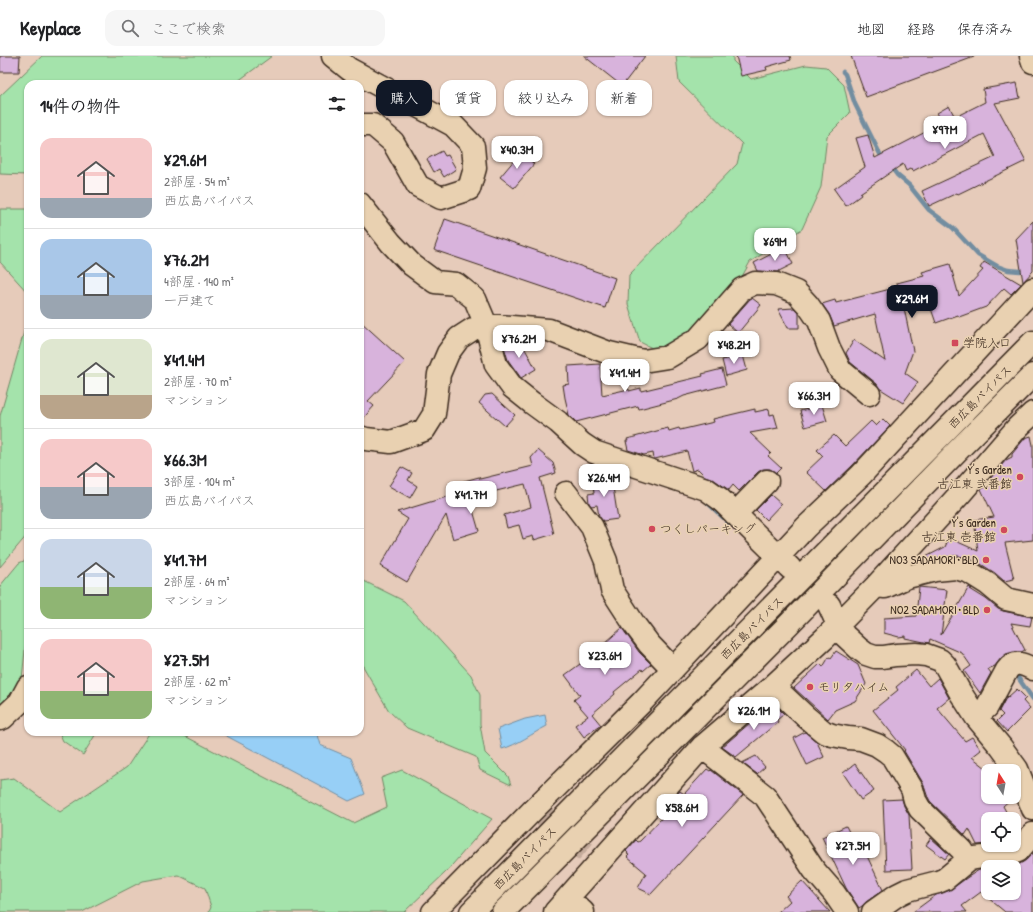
<!DOCTYPE html>
<html lang="ja">
<meta charset="utf-8">
<style>
:root{--surface:#fff;--page:#f6f6f6;--text:#202124;--muted:#757577;--line:#e0e0e0;--accent:#111827}
body{margin:0;font-family:"Patrick Hand","Klee One",sans-serif;background:var(--page);color:var(--text);height:100vh;display:flex;flex-direction:column;font-size:15px;white-space:nowrap}
*{box-sizing:border-box;margin:0}
p{font-size:13px;color:var(--muted)}
.icon{flex:none;width:22px;height:22px;fill:none;stroke:currentColor;stroke-width:2;stroke-linecap:round;stroke-linejoin:round}
.map{position:relative;flex:1;overflow:hidden}
.side{position:absolute;left:24px;top:24px;width:340px;height:656px;display:flex;flex-direction:column;background:var(--surface);border-radius:12px;box-shadow:0 1px 3px #0004}
.side>*{flex:none}
.top-card{position:absolute;left:376px;top:24px;width:380px;height:36px;display:flex;gap:8px}
.needle{width:26px;rotate:349deg}
.controls{position:absolute;left:981px;top:708px;display:grid;gap:8px}
.controls a{display:grid;place-items:center;width:40px;height:40px;border-radius:8px;background:var(--surface);box-shadow:0 1px 3px #0004;font-size:20px}
.price{position:absolute;translate:-50% -34px;padding:0 9px;border-radius:8px;background:#fff;color:#222;font-size:13px;line-height:26px;filter:drop-shadow(0 1px 2px #0008)}
.price::after{content:'';position:absolute;left:50%;top:24px;width:12px;height:9px;margin-left:-6px;background:inherit;clip-path:polygon(0 0,100% 0,50% 100%)}
.price.on{background:var(--accent);color:#fff}
ul{padding:0;list-style:none}
li{display:flex;align-items:center;gap:12px;height:100px;padding:0 16px}
li+li{border-top:1px solid var(--line)}
li span{display:grid;place-items:center;flex:none;width:112px;height:80px;border-radius:12px;color:#555}
li>.icon{margin-inline-start:auto}
span .icon{width:48px;height:48px;fill:#fffc;stroke-width:1}
li b{font-size:17px}
h2{display:flex;justify-content:space-between;align-items:center;height:48px;padding:0 16px;font-size:17px}
.chip{padding:0 14px;border-radius:12px;background:var(--surface);box-shadow:0 1px 3px #0004;font-size:14px;line-height:36px}
.chip.on{background:var(--accent);color:#fff}
header{display:flex;align-items:center;gap:24px;box-sizing:border-box;height:56px;padding:0 20px;background:var(--surface);border-bottom:1px solid var(--line)}
header strong{font-size:19px}
nav{display:flex;gap:22px;margin-inline-start:auto;font-size:14px}
.search{width:280px;height:36px;background:var(--page);display:flex;align-items:center;gap:10px;box-sizing:border-box;padding:0 14px;border-radius:12px;color:var(--muted);font-size:15px}
.map>svg:first-child{display:block}
.green{fill:#a4e3ab;stroke:#708664}
.water{fill:#97cff6;stroke:#728da0}
.lines{fill:none;stroke-linecap:round;stroke-linejoin:round}
.stream{stroke:#728da0;stroke-width:4.5}
.building{fill:#d8b3dc;stroke:#3b2a1e}
.minor-tunnel{stroke:#c4ab9b;stroke-width:22;stroke-dasharray:22 11;stroke-linecap:butt}
.minor-casing{stroke:#3b2a1e;stroke-width:25}
.highway-casing{stroke:#3b2a1e;stroke-width:25}
.minor{stroke:#e9d1b1;stroke-width:22}
.highway{stroke:#e9d1b1;stroke-width:22}
.poi-dot{fill:#d1495b;stroke:#e9d1b1;stroke-width:1.5}
.labels{text-anchor:middle;stroke-width:3;stroke-linejoin:round;paint-order:stroke}
.poi-label{font-size:12px;fill:#3b2a1e;stroke:#e9d1b1;text-anchor:end}
.street-label{font-size:12px;fill:#3b2a1e;stroke:#e9d1b1}
</style>
<header>
<strong>Keyplace</strong>
<div class="search"><svg class="icon" aria-label="search" viewBox="0 0 24 24"><circle cx="10" cy="10" r="6"/><path d="M15 15l6 6"/></svg>ここで検索</div>
<nav><a>地図</a><a>経路</a><a>保存済み</a></nav>
</header>
<div class="map">
<svg width="1033" height="856" viewBox="0 0 1033 856">
<rect width="100%" height="100%" fill="#e6cbba"/>
<filter id="ink" filterUnits="userSpaceOnUse"><feTurbulence type="fractalNoise" baseFrequency=".025" numOctaves="2"/><feDisplacementMap in="SourceGraphic" scale="8" xChannelSelector="R" yChannelSelector="G"/><feConvolveMatrix kernelMatrix="1 2 1 2 8 2 1 2 1" color-interpolation-filters="sRGB"/></filter>
<g filter="url(#ink)">
<path class="green" d="M42 0H272L234 28H28V119L0 118V40Z
M676 0H733V5L751 23 806 9 826 11 844 29 850 57 827 80 821 131 802 173 750 206 739 226 688 281 658 295 640 286 628 248 629 219 737 108 742 88 679 26Z
M0 153H28V237L0 206Z
M28 262V478L0 511V360Z
M28 501V565L22 623 0 658V530L19 507 26 504Z
M360 523 404 545 471 619 480 639V668L485 697 508 720 511 729 480 714 476 701 407 672 389 655 360 605Z
M59 676H97L83 699 63 685Z
M150 676H177L353 767 387 751 381 722 402 714 492 763 446 816 404 856H209L211 851 205 832 178 819 143 825 82 856H0V724L14 722 60 756 127 711Z"/>
<path class="water" d="M545 659 547 670C533 677 517 689 502 693L498 673 525 663Z
M219 676H316L320 689 351 702 365 738 349 745Z"/>
<g class="lines">
<path class="stream" d="M843 16 845 18 855 48 880 98 885 104
M891 111 897 119 909 129 929 154 953 172 978 199 997 210 1008 214 1020 215
M708 447 730 468
M1014 616 1033 643"/>
</g>
<path class="building" d="M0 0H20L19 16H0Z
M584 0H645L622 30Z
M736 0H790L791 4 766 11 767 14 741 20Z
M851 0H974V1L866 41Z
M1017 27 1020 42 995 47 1026 105 958 138 957 137 929 150 922 135 995 101 984 78 913 115 912 112 906 115 903 108 860 137 861 139 846 150 834 133 865 111 856 82 868 79 875 102 943 67 937 57 949 50 955 61 985 46 983 33Z
M442 95 445 100 448 99 456 113 444 121 439 113 434 116 427 103Z
M521 96 534 108 514 132 500 121Z
M445 163 615 222 605 252 434 194Z
M1033 165V215L1023 226 1016 183Z
M785 191 793 208 779 215V216L758 215 754 207Z
M984 206 1021 228 1011 238 1004 232 986 251 959 261 958 259 936 267 928 244 904 252 913 295 905 317 918 326 903 347 879 332 877 328 850 306 846 297 854 284 885 305 875 258 834 270 829 258 822 248 835 244 836 247 898 231 897 227 924 220 922 216 950 208 959 240 983 214 980 212Z
M752 242 761 249 738 277 728 268 750 243Z
M794 252 799 257V272H788L778 253Z
M360 265 405 306 368 345 374 350 360 366Z
M518 284H520L536 313 521 322 508 304 504 291Z
M743 299 747 314 726 320 722 304Z
M600 308 602 339 629 333V335L641 332V335L703 320 702 318 722 313 726 329 684 340 678 343 639 353 638 350 576 366 569 359 565 342 563 329 569 328 568 310Z
M492 338 515 359 505 370 479 347 485 339Z
M822 349 827 365 805 371 800 355Z
M755 353V356L769 353 770 359 774 358 778 372 750 377 771 397 768 400 781 412 776 417 770 413H763L758 416 739 435 733 429 729 434 713 423 705 420 698 413 692 415 687 395 655 403H654L653 397 644 399 628 394 626 385H628L627 383 668 372 669 375 679 372 680 374 714 366 713 363Z
M883 363 890 370 852 410 826 435 806 416 823 400 817 394 834 379 845 390 871 365 876 370Z
M1031 380 1033 389V484L1005 487 1014 523 1004 525 995 517 976 505 959 500 934 502 918 505 945 491 949 482 978 495 974 464 994 461 981 433 992 428 990 423 1006 404 1012 401V398L1025 382Z
M538 394 553 407 556 417 540 422 554 478 534 484 533 480 523 483 519 469 507 472 504 459 531 451 525 428 484 438 485 439 470 444 479 475 453 483 446 459 407 526 380 510 408 463 397 456 460 437 457 427 479 421 480 423 533 410 531 402Z
M401 411 412 417 408 424 417 430 410 442 389 430Z
M611 418 618 463 603 465 599 460 597 449 591 450 589 447 588 438 594 437 592 421Z
M771 439 781 448 766 464 756 454Z
M919 531 947 534 941 579 969 531 972 533H970L986 543 998 553 1003 555 1032 561 1030 570 1011 567 1025 594 1021 596H1013L1006 598 1001 602 995 610 988 613 991 617 980 637 964 615 971 610 962 597 930 583 929 587 905 582V580L899 581 884 577V562L916 560Z
M622 572 639 596 651 608 643 615 642 613 614 636 615 638 592 658 601 669 584 681 575 669 588 660 574 644 580 639 565 619 598 595 597 594Z
M836 595 858 609 866 628 855 645 835 654 828 663 794 632 820 608 823 611 829 601 831 602Z
M916 614 929 630 938 622 949 642 937 652 965 685 972 681 981 694 972 701 986 712 988 718V741H1013L1003 750 1010 763H988V788L977 789 969 773 965 779 930 745 927 739 923 727 904 695 905 694 873 654 898 634 896 631Z
M1017 633 1026 642 1023 645 1030 653 1007 676 997 665 1003 659 999 655 1007 640 1008 641Z
M772 648 774 650 775 649 784 658 777 664 778 666 736 701 722 691Z
M805 676 817 686 824 701 807 709 794 682Z
M756 700 765 711 757 718 742 707Z
M855 708 874 735 861 744 843 717Z
M707 713 710 715 711 714 743 739 651 838 638 832 646 817 627 801 629 799 627 798 628 797 626 795 636 784 638 786 640 785 662 762 658 759 680 735 684 738Z
M902 743 904 750 909 759 912 813 886 814 883 744Z
M846 770 855 788 860 785 883 834 866 846 862 850 859 852 846 832 822 781Z
M931 782 949 798 945 803 926 789Z
M1033 797V856H1005L981 836 962 850 967 856H913L936 839 950 834 968 821 979 814 988 813V837H1014V811H1007L1016 810 1023 806 1027 803Z
M802 825 830 856H778L790 845 786 840Z"/>
<g class="lines">
<path class="minor-tunnel" d="M544 760 586 796"/>
<defs>
<path id="minor" d="M333 0 349 13 453 69 473 90 475 112 469 133 441 142 418 130 393 86 373 69H360
M1031 0 1033 6
M360 148 391 187 412 209 435 226 456 228 475 243 486 269 496 309 512 331 532 347 558 366 582 388 594 396 706 433 720 443 790 512
M360 381 366 383 391 386 424 374 434 358 439 318 448 297 459 282 473 273 486 269 549 274 609 297 643 305 668 301 698 283 742 233 755 227 776 228 796 236 808 249 819 265 829 292 840 314 869 338
M566 437 592 471 606 505 612 534 634 568 649 588 673 613
M735 458 767 425
M876 530 885 531 907 521 935 514 956 512 969 516 988 528 1006 543 1033 549
M829 549 838 569 844 579 858 592 866 598 875 601H883L896 599 916 598 926 599 940 604 945 609 960 636 976 661 1001 691 1017 713 1033 753
M773 630 806 661 824 676 832 679 848 682 861 683 877 689 886 695 892 700 912 733 915 744 920 753 962 794 968 804
M976 661 987 651 1007 614C1015 604 1023 608 1033 613
M0 663 3 662 20 646 28 631
M702 691 765 740 814 814 834 837 847 856
M568 842 583 856
M433 856 535 752 641 647 806 471 861 419 1033 233
M555 856 702 691 773 630 825 582 876 530 960 438 1018 371 1033 357
M873 856 897 839 907 834 938 826 945 823 968 804 975 802 1011 798 1018 795 1033 778"/>
<path id="highway" d="M471 856 1033 286
M503 856 788 569 962 390 1033 319"/>
</defs>
<use href="#minor" class="minor-casing"/>
<use href="#highway" class="highway-casing"/>
<use href="#minor" class="minor"/>
<use href="#highway" class="highway"/>
</g>
</g>
<g class="poi-dot">
<rect x="951" y="283" width="8" height="8" rx="2"/>
<circle cx="1020" cy="421" r="4"/>
<circle cx="652" cy="473" r="4"/>
<circle cx="1004" cy="474" r="4"/>
<circle cx="986" cy="504" r="4"/>
<circle cx="987" cy="554" r="4"/>
<circle cx="810" cy="631" r="4"/>
</g>
<g class="labels">
<g class="poi-label">
<text x="963" y="291" text-anchor="start">学院入口</text>
<text x="1012" y="418">Y's Garden<tspan x="1012" dy="14">古江東 弐番館</tspan></text>
<text x="996" y="471">Y's Garden<tspan x="996" dy="14">古江東 壱番館</tspan></text>
<text x="660" y="477" text-anchor="start">つくしパーキング</text>
<text x="978" y="508">NO3 SADAMORI･BLD</text>
<text x="979" y="558">NO2 SADAMORI･BLD</text>
<text x="818" y="635" text-anchor="start">モリタハイム</text>
</g>
<g class="street-label">
<text transform="translate(980 341) rotate(-45)" y="4">西広島バイパス</text>
<text transform="translate(752 572) rotate(-45)" y="4">西広島バイパス</text>
<text transform="translate(525 802) rotate(-45)" y="4">西広島バイパス</text>
</g>
</g>
</svg>
<div class="controls">
<a><svg class="needle" viewBox="-14 -14 28 28"><path d="M0-13l5 13h-10z" fill="#e53935"/><path d="M0 13l5-13h-10z" fill="#757577"/></svg></a>
<a><svg class="icon" aria-label="locate" viewBox="0 0 24 24"><circle cx="12" cy="12" r="6"/><path d="M12 2v4M12 18v4M2 12h4M18 12h4"/></svg></a>
<a><svg class="icon" aria-label="layers" viewBox="0 0 24 24"><path d="M12 4l9 5-9 5-9-5zM3 14l9 5 9-5"/></svg></a>
</div>
<b class="price" style="left:945px;top:94px">¥97M</b>
<b class="price" style="left:517px;top:114px">¥40.3M</b>
<b class="price" style="left:775px;top:206px">¥69M</b>
<b class="price on" style="left:912px;top:263px">¥29.6M</b>
<b class="price" style="left:519px;top:303px">¥76.2M</b>
<b class="price" style="left:734px;top:309px">¥48.2M</b>
<b class="price" style="left:625px;top:337px">¥41.4M</b>
<b class="price" style="left:814px;top:360px">¥66.3M</b>
<b class="price" style="left:604px;top:442px">¥26.4M</b>
<b class="price" style="left:471px;top:459px">¥41.7M</b>
<b class="price" style="left:605px;top:620px">¥23.6M</b>
<b class="price" style="left:754px;top:675px">¥26.1M</b>
<b class="price" style="left:682px;top:772px">¥58.6M</b>
<b class="price" style="left:853px;top:810px">¥27.5M</b>
<div class="top-card">
<a class="chip on">購入</a>
<a class="chip">賃貸</a>
<a class="chip">絞り込み</a>
<a class="chip">新着</a>
</div>
<section class="side">
<h2>14件の物件<svg class="icon" aria-label="filters" viewBox="0 0 24 24"><path d="M4 7h16M4 17h16"/><circle cx="9" cy="7" r="2"/><circle cx="15" cy="17" r="2"/></svg></h2>
<ul>
<li><span style="background:linear-gradient(#f6c9c9 75%,#9aa5b1 0)"><svg class="icon" aria-label="home" viewBox="0 0 24 24"><path d="M3 11l9-7 9 7M6 9v11h12V9"/></svg></span><div><b>¥29.6M</b><p>2部屋 · 54 m²</p><p>西広島バイパス</p></div></li>
<li><span style="background:linear-gradient(#a9c7e8 70%,#9aa5b1 0)"><svg class="icon" aria-label="home" viewBox="0 0 24 24"><path d="M3 11l9-7 9 7M6 9v11h12V9"/></svg></span><div><b>¥76.2M</b><p>4部屋 · 140 m²</p><p>一戸建て</p></div></li>
<li><span style="background:linear-gradient(#dfe7d0 70%,#b9a48a 0)"><svg class="icon" aria-label="home" viewBox="0 0 24 24"><path d="M3 11l9-7 9 7M6 9v11h12V9"/></svg></span><div><b>¥41.4M</b><p>2部屋 · 70 m²</p><p>マンション</p></div></li>
<li><span style="background:linear-gradient(#f6c9c9 60%,#9aa5b1 0)"><svg class="icon" aria-label="home" viewBox="0 0 24 24"><path d="M3 11l9-7 9 7M6 9v11h12V9"/></svg></span><div><b>¥66.3M</b><p>3部屋 · 104 m²</p><p>西広島バイパス</p></div></li>
<li><span style="background:linear-gradient(#c9d6e8 60%,#8fb573 0)"><svg class="icon" aria-label="home" viewBox="0 0 24 24"><path d="M3 11l9-7 9 7M6 9v11h12V9"/></svg></span><div><b>¥41.7M</b><p>2部屋 · 64 m²</p><p>マンション</p></div></li>
<li><span style="background:linear-gradient(#f6c9c9 65%,#8fb573 0)"><svg class="icon" aria-label="home" viewBox="0 0 24 24"><path d="M3 11l9-7 9 7M6 9v11h12V9"/></svg></span><div><b>¥27.5M</b><p>2部屋 · 62 m²</p><p>マンション</p></div></li>
</ul>
</section>
</div>
